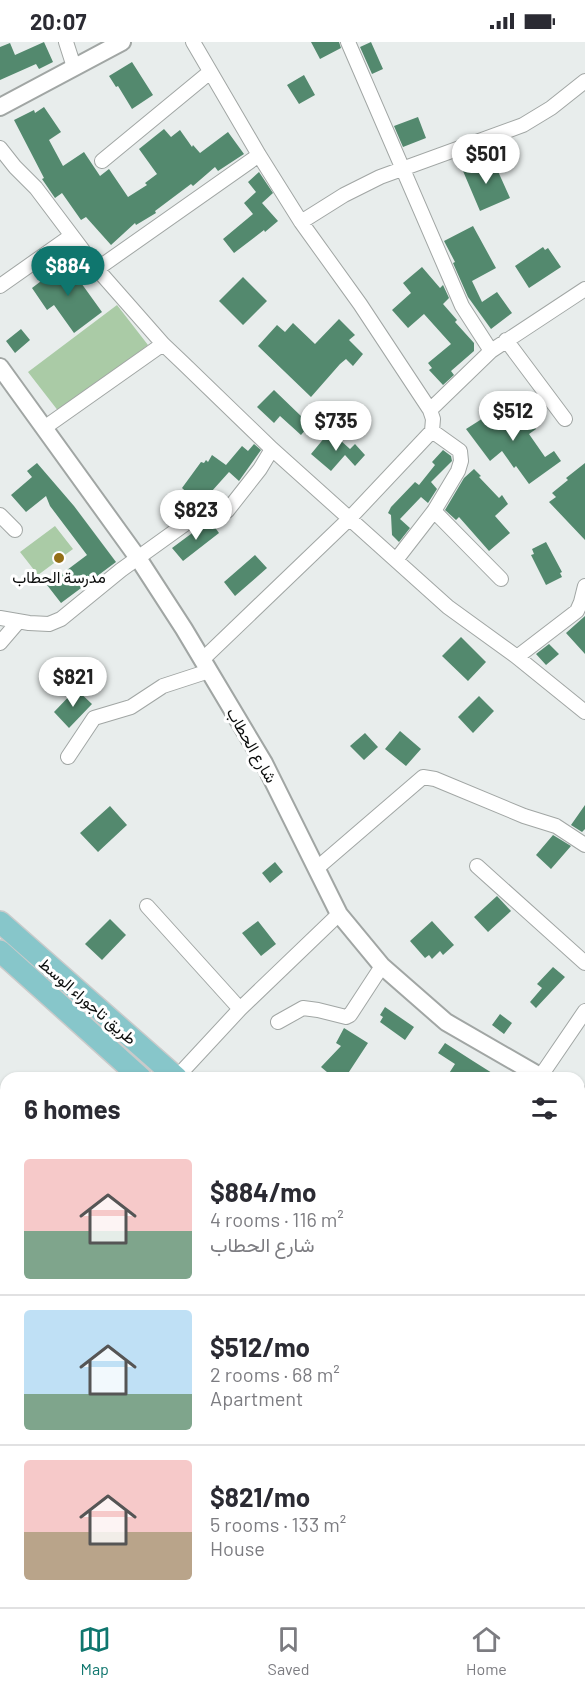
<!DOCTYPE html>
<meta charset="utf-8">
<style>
:root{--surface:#fff;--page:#f7f7f7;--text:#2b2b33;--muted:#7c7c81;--line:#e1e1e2;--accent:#0f766e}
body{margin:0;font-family:Barlow,Vazirmatn,sans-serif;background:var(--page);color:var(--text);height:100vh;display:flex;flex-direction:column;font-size:22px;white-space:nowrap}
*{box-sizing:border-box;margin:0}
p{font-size:20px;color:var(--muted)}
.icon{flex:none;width:33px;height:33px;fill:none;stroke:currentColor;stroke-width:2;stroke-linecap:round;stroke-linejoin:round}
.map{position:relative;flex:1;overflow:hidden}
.drawer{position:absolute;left:0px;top:1030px;width:585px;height:536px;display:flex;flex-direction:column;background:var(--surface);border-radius:18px 18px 0 0;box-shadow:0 2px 4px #0004}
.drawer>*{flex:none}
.price{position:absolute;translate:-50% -51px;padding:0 14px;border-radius:21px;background:#fff;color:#222;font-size:20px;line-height:39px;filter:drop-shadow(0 2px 3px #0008)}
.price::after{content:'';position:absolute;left:50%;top:36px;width:18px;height:14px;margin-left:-9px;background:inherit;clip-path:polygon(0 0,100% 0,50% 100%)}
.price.on{background:var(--accent);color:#fff}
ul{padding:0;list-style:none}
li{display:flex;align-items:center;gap:18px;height:150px;padding:0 24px}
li+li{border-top:2px solid var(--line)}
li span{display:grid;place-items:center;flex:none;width:168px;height:120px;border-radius:6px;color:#555}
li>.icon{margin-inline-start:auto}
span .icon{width:72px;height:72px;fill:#fffc;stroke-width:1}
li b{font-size:26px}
h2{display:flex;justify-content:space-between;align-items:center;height:72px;padding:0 24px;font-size:26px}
.status{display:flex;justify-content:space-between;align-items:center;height:42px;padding:0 30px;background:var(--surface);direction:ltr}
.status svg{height:16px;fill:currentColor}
.tab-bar{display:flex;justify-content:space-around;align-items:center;height:84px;border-top:2px solid var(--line);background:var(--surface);font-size:16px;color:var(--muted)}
.tab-bar a{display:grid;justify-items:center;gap:3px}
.tab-bar .on{color:var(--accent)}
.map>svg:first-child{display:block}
.green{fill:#aacba6}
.building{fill:#53896e}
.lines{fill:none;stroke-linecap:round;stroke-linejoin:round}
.minor-casing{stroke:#a1a6a4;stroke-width:16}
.tertiary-casing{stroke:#a1a6a4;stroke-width:20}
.primary-casing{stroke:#c9caca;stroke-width:24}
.minor{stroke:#fff;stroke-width:14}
.tertiary{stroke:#fff;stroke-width:16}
.primary{stroke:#87c6ca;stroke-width:21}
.poi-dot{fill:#936f16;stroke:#fff;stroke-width:2}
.labels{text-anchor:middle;stroke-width:6;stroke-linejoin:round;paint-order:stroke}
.poi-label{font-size:16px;fill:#0b0d0c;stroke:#fff}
.street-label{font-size:16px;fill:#0b0d0c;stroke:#fff}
</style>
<div class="status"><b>20:07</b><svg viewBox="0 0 49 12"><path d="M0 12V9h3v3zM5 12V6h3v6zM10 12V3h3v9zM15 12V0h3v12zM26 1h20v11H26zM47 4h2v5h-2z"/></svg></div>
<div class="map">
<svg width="585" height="1565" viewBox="0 0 585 1565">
<rect width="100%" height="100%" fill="#e8edec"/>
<path class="green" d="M117 263 148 303 59 370 28 330Z
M55 484 73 507 38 533 20 510Z"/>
<path class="building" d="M44 0 53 20 39 27 36 22 0 38V5L10 1 15 13Z
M311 0H339L341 6 320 17Z
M371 0 383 27 372 32 360 5Z
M132 20 153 53 132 67 118 44 116 45 109 34Z
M304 33 315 53 299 62 287 43Z
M44 65 61 90 49 98 63 124 84 110 100 134 109 127 128 155 147 143 145 141 157 132 139 107 164 87 171 95 180 88 192 105 193 103 200 111 228 90 244 112 218 129 215 125 193 144 191 142 155 169 156 171 136 183 135 181 111 203 86 175 81 178 62 151 55 156 42 137 44 136 14 78 34 68 35 71Z
M418 75 426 96 403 105 394 84Z
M492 116 510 156 480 169 463 129Z
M259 130 273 151 262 161 278 179 265 190 264 188 234 211 223 197 253 172 244 161 256 150 248 140Z
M473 184 496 226 472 239 482 260 497 250 512 271 491 287 468 255 453 221 455 220 444 199Z
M543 205 545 208 548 206 561 225 529 246 515 224Z
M66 220 102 270 74 291 54 263 47 268 32 246Z
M422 225 440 246 443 243 449 256 443 262 457 278 455 280 474 301V309L451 329 454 333 443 343 429 328 432 326 428 321 451 302 424 272 408 286 392 268 411 251 403 241Z
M243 235 267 259 243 283 219 259Z
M339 277 355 293 349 298 363 312 353 324 346 317 340 322 311 355 258 304 277 283 285 290 293 281 315 302Z
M21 287 30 298 15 311 6 299Z
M274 348 302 375 305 372 313 379 301 393 280 374 274 381 257 365Z
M523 361 534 377 530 379 536 387 529 392 545 415 554 409 561 419 529 442 516 424 514 426 502 409 490 419 466 387 496 368 502 376Z
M330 389 350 407 355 402 365 413 355 424 345 413 331 429 311 412Z
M254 402 261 408 239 439 229 430 203 459 200 456 196 459 182 446 201 420 204 421 206 418 208 420 212 413 226 423 242 404 248 409Z
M443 408 451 414 452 419 431 440 437 447 428 461 421 455 400 477 410 486 399 500 392 493 391 473 388 471 391 465 415 440 419 443 435 423 432 420Z
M37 421 74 464 116 520 61 561 47 543 87 513 50 464 46 454 26 470 11 453 32 435 27 429Z
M585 421V498L549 460 556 455 552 451 568 438 566 436Z
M474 427 481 434 479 435 499 456 502 453 508 462 495 474 510 491 489 509 459 475 456 478 445 468 464 436Z
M207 480H211L219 491 183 519 172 506Z
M546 500 562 530 560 531 562 535 546 543 531 513 534 512 532 507Z
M255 513 267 526 235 554 224 540Z
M585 574V612L566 591Z
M461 595 486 620 468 639 442 614Z
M549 602 559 612 546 623 536 612Z
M76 647 92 662 69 686 54 670Z
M479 654 494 669 473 691 458 675Z
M400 689 421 707 406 724 385 707Z
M365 691 378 705 364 718 350 704Z
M585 763V787L582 790 571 783Z
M110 764 127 783 98 810 80 791Z
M553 793 571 804 551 827 536 813Z
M275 820 283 830 270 841 262 831Z
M497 854 511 869 488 890 474 875Z
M110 877 126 893 102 918 85 902Z
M258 879 276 902 261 914 242 891Z
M432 879 454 903 443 913 440 909 432 917 429 913 425 916 410 899Z
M553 925 565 935 536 966 530 960 542 946 537 942Z
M385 965 414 985 405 998 380 980 383 975 380 973Z
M500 972 512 981 504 992 492 983Z
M344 986 368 1001 345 1036H334L321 1025 341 1004 336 1001Z
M445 1001 473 1019 500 1036H446L455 1022 438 1011Z"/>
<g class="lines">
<defs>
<path id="minor" d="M66 0 74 25
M193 0 259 113 301 180 360 262 430 368 433 377 432 389 350 476 202 618
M348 0 462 264 491 309
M0 106 15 125 36 146 97 227 163 302 183 321 272 407 448 565 517 615 585 670
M102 119 210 30
M301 180 344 153 380 135 523 83 551 66 585 39
M97 227 259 113
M0 244 71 194
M506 298 565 377
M430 368 491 309 585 247
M44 386 163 302
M434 469 501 537
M0 473 15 488
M396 518 434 469 458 429 461 419 460 409 432 389
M0 576 29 581 49 582 61 577 121 528 192 477 205 471 227 469 260 427 272 407
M0 601 18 580
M517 615 577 569 581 560 585 544
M68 715 94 676 131 665 163 644 209 629
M477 824 585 921
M316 827 423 735 435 737 524 774 556 784 585 803
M147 864 240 967
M278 980 303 966 318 968 346 975 350 973 382 924
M540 1035 585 969
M176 1036 240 967 339 872
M0 1080 6 1073
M579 1127 585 1122
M0 1193 6 1199
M0 1336 6 1341
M207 1560 211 1565
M7 1565 12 1560"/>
<path id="tertiary" d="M0 65 122 0
M0 325 138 516 184 587 264 721 339 872 382 924 446 980 543 1036
M579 1052 585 1055"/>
<path id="primary" d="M0 880 177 1036
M0 909 141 1036
M579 1386 585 1389
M579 1462 585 1465
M373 1565 381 1560
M403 1565 412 1560"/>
</defs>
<use href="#minor" class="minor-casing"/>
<use href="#tertiary" class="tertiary-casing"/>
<use href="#primary" class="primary-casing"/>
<use href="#minor" class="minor"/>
<use href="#tertiary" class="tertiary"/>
<use href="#primary" class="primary"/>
</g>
<circle class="poi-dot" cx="59" cy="516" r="6"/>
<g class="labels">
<g class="poi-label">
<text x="59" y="541">مدرسة الحطاب</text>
</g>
<g class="street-label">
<text transform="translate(252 703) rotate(60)" y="6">شارع الحطاب</text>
<text transform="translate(88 959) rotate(41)" y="6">طريق تاجوراء الوسط</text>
</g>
</g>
</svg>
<b class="price" style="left:486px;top:143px">$501</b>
<b class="price on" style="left:68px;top:255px">$884</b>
<b class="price" style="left:513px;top:400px">$512</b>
<b class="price" style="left:336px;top:410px">$735</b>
<b class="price" style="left:196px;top:499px">$823</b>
<b class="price" style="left:73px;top:666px">$821</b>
<section class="drawer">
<h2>6 homes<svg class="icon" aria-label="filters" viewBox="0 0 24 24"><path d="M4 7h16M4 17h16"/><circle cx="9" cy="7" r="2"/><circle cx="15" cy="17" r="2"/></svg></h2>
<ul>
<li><span style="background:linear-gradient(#f6c9c9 60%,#7fa58c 0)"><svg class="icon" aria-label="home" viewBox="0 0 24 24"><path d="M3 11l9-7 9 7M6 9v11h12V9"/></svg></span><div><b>$884/mo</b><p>4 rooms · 116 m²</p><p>شارع الحطاب</p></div></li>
<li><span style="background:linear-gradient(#bfe0f5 70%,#7fa58c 0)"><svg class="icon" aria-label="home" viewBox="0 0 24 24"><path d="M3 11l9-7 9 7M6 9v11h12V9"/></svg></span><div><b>$512/mo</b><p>2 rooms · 68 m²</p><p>Apartment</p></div></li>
<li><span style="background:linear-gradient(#f6c9c9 60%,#b9a48a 0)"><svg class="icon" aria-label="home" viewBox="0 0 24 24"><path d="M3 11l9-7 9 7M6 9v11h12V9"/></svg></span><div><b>$821/mo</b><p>5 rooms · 133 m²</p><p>House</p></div></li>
</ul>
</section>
</div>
<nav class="tab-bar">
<a class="on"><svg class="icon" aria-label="map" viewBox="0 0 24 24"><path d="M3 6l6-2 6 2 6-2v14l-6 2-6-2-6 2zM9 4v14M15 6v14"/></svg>Map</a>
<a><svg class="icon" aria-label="saved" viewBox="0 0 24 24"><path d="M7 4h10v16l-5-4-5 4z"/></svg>Saved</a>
<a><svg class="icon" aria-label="home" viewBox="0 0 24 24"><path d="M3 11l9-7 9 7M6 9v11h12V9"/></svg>Home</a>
</nav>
